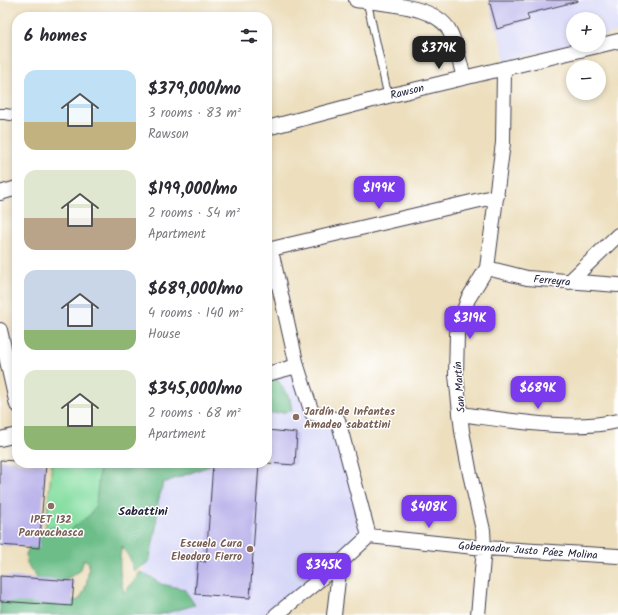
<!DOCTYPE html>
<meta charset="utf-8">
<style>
:root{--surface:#fff;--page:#f2f2f3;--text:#2b2b33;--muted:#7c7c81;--accent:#7c3aed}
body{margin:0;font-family:Kalam,sans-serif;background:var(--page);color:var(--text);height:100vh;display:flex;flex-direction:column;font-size:15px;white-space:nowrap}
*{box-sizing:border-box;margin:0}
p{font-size:13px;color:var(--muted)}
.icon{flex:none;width:22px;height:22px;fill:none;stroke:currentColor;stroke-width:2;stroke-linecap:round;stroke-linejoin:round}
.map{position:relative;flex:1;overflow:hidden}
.details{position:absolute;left:12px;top:12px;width:260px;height:456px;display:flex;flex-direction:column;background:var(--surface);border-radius:16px;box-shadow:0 2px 6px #0003}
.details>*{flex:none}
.tools{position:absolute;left:566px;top:12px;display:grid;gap:8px}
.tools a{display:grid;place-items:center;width:40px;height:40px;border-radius:50%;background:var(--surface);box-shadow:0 2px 6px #0003;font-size:20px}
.price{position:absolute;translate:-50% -34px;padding:0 9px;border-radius:8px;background:var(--accent);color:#fff;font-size:13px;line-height:26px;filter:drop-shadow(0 1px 2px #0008)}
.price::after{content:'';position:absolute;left:50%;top:24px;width:12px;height:9px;margin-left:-6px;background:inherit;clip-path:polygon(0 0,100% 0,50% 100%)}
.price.selected{background:#222;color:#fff}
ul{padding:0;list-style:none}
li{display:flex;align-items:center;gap:12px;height:100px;padding:0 12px}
li span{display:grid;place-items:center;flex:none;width:112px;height:80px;border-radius:12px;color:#555}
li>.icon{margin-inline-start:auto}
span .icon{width:48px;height:48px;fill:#fffc;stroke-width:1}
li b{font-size:17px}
h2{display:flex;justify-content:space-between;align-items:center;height:48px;padding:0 12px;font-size:17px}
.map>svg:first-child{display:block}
.built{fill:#d7d7f8}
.green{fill:#86dea2;stroke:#54806e}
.forest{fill:#6cbd88;stroke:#477062}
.building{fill:#bcb5eb}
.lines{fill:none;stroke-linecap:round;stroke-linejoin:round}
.service-casing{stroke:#403e4f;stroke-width:9}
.pedestrian-casing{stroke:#403e4f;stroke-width:12}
.minor-casing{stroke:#403e4f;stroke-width:16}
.service{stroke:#fff;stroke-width:7}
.pedestrian{stroke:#fff;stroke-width:10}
.minor{stroke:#fff;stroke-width:14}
.education-dot{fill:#8d6e63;stroke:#fff;stroke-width:1.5}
.labels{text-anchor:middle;stroke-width:3;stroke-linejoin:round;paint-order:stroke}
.street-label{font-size:11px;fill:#22223b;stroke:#fff}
.education-label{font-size:11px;font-weight:bold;fill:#785e54;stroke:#fff;text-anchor:start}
.neighbourhood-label{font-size:12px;font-weight:bold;fill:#22223b;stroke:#fff}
</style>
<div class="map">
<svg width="618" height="615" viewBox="0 0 618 615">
<rect width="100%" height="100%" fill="#fff"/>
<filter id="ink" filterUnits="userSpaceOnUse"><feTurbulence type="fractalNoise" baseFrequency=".025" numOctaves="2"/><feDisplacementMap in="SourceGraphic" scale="8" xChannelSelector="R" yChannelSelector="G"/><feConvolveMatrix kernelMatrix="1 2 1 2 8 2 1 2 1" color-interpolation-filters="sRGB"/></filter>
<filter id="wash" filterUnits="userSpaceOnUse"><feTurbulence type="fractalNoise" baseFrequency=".012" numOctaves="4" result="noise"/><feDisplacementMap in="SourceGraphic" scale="16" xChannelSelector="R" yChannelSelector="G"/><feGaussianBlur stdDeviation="0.9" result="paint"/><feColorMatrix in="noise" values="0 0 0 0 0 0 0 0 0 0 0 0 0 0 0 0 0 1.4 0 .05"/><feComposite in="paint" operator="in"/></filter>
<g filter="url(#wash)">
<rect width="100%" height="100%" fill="#eddfbe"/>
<path class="built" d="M490 0H618V32L599 37V19H573V43L506 61Z
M297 366 312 413 338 420 369 536 276 615H139L152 463H267V374Z"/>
<path class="green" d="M52 463H107L98 549 44 544Z"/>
<path class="forest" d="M267 376 277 379 290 399 292 411 267 414Z
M100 463H210L209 466 163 483 158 502 156 528 149 562 134 571 130 559 122 546C118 562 120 578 124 593L135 580 140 572 151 577 161 584 184 589 195 605 159 615H0V593L59 597 77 601C87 592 88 576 89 562L83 559V563L80 571 54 586 42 585 27 564 26 555 35 531 54 527 66 533 90 515 96 505Z"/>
<g id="blocks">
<path class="building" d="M489 0H578V1L527 14 529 20 497 29Z
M267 430 297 433 295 465 267 463Z
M0 460 17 461V463L46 464 39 548 0 545Z
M213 463H259L250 598 195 594 198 561 206 562Z
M0 576 74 581 72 606 0 601Z"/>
</g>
</g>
<g filter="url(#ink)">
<use href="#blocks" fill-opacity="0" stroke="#403e4f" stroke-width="1"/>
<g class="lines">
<defs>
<path id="service" d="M367 1 388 96"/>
<path id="pedestrian" d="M0 114H5L17 116"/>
<path id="minor" d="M356 0C383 4 435 5 449 30 457 44 459 62 464 77
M267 128 388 96 618 41
M0 193 17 188
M267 250 273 259 297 366 312 413 338 420 369 536
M267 250 497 196
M487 268 527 278 618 285
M569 282 618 235
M0 330 17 405
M267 374 297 366
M460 414C508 420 571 432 618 421
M0 439 17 435
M276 615 340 563 369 536 484 548 618 556
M334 615 340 563
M478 615 484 548 483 530 470 474 462 431 456 375 457 334 461 319 468 299 487 268 503 143 504 68"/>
</defs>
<use href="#service" class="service-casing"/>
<use href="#pedestrian" class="pedestrian-casing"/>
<use href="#minor" class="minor-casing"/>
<use href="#service" class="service"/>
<use href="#pedestrian" class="pedestrian"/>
<use href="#minor" class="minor"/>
</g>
</g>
<g class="education-dot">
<circle cx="296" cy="417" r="4"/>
<circle cx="51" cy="506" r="4"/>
<circle cx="250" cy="549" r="4"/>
</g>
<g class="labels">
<g class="street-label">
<text transform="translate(407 91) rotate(-14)" y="4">Rawson</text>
<text transform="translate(552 280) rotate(5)" y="4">Ferreyra</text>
<text transform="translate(459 387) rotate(-94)" y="4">San Martín</text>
<text transform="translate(528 550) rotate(4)" y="4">Gobernador Justo Páez Molina</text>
</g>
<g class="education-label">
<text x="304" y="415">Jardín de Infantes<tspan x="304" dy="13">Amadeo sabattini</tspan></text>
<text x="51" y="523" text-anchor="middle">IPET 132<tspan x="51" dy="13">Paravachasca</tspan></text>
<text x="242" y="547" text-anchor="end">Escuela Cura<tspan x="242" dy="13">Eleodoro Fierro</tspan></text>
</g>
<g class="neighbourhood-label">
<text x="143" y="515">Sabattini</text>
</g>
</g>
</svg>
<div class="tools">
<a>+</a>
<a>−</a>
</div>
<b class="price selected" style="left:439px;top:70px">$379K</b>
<b class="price" style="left:379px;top:210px">$199K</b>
<b class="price" style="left:470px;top:340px">$319K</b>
<b class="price" style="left:538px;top:410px">$689K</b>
<b class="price" style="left:429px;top:529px">$408K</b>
<b class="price" style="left:324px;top:587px">$345K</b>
<section class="details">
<h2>6 homes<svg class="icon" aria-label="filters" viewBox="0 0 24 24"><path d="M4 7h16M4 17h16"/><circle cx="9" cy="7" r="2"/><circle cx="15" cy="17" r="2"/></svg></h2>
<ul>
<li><span style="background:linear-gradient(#bfe0f5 65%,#c2b280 0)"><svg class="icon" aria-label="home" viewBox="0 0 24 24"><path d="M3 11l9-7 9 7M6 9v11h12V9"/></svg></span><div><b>$379,000/mo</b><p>3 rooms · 83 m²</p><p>Rawson</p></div></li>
<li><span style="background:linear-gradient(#dfe7d0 60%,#b9a48a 0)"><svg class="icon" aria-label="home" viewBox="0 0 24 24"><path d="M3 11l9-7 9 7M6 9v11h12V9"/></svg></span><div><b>$199,000/mo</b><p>2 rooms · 54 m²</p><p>Apartment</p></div></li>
<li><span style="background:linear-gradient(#c9d6e8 75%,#8fb573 0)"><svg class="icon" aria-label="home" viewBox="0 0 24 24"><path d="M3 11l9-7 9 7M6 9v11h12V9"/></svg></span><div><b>$689,000/mo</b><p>4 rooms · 140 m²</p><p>House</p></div></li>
<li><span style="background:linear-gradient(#dfe7d0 70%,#8fb573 0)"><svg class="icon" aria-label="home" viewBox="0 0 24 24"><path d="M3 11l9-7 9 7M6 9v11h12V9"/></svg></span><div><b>$345,000/mo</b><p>2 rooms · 68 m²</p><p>Apartment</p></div></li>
</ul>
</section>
</div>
